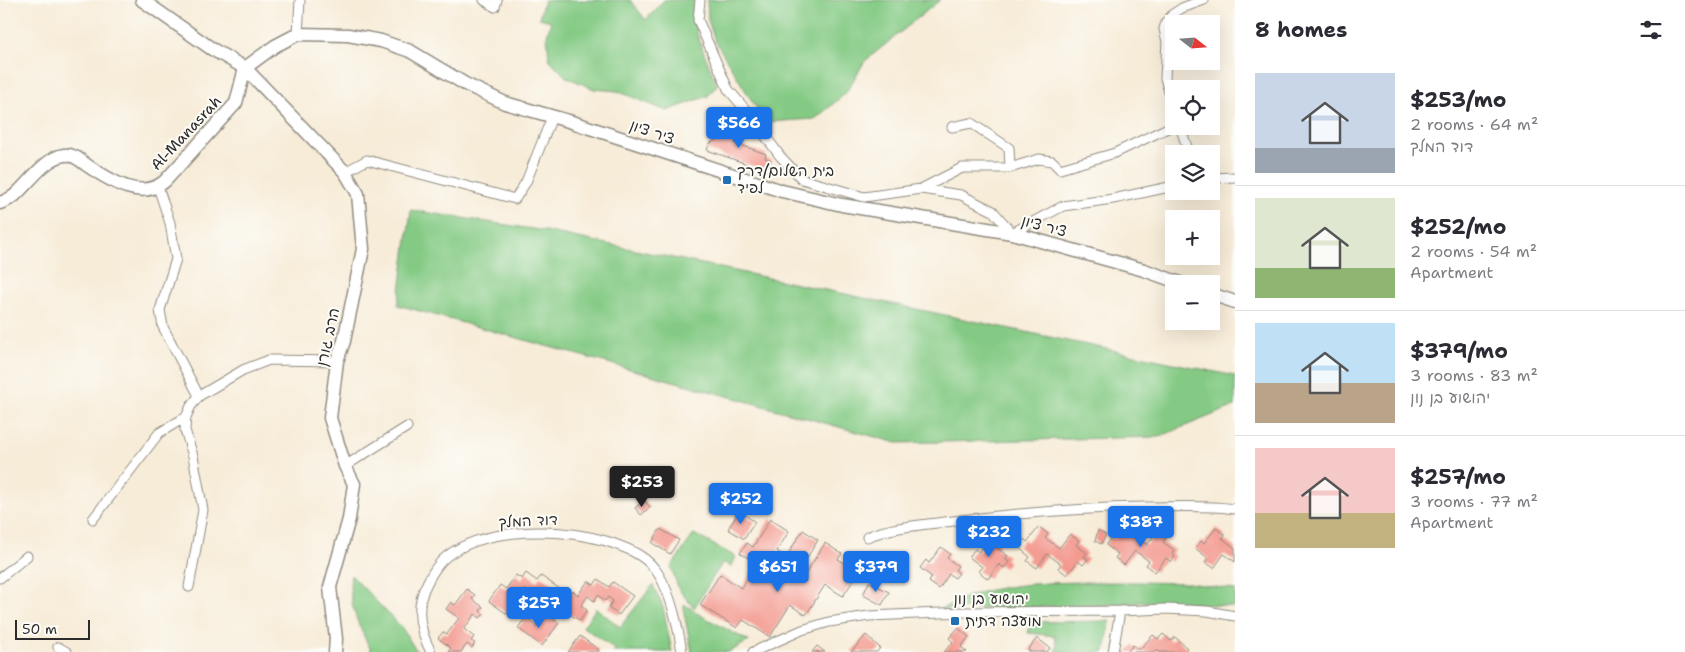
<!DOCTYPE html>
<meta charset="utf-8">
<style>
:root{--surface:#fff;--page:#f7f7f7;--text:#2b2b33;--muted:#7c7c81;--line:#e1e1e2;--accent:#1a73e8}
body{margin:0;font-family:"Shantell Sans","Playpen Sans Hebrew",sans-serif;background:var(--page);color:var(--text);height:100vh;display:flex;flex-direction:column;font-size:19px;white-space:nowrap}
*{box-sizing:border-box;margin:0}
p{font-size:16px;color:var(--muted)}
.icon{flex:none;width:28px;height:28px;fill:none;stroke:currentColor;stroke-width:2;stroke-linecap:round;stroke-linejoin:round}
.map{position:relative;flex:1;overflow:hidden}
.side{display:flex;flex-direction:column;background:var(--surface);width:450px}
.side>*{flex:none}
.needle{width:32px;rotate:107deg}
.tools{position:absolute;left:1165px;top:15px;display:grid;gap:10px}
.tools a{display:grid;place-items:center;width:55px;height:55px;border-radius:0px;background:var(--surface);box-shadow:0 5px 20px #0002;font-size:25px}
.scale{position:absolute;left:15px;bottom:12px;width:75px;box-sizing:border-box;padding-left:5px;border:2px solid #2b2b2b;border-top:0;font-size:14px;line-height:18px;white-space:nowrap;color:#2b2b2b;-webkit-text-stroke:4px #fdfcf7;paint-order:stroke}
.price{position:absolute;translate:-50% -42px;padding:0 11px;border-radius:5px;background:var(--accent);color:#fff;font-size:16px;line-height:32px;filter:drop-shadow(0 1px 2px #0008)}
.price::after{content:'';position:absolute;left:50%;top:30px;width:15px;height:11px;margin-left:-8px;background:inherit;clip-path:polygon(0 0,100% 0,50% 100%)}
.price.selected{background:#222;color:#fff}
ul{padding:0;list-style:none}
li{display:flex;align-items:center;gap:15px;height:125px;padding:0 20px}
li+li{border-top:1px solid var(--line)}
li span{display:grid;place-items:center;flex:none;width:140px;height:100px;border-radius:0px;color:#555}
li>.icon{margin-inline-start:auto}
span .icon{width:60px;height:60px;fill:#fffc;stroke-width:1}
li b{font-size:21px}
h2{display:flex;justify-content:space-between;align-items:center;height:60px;padding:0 20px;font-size:21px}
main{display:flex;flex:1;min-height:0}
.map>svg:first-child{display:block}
.green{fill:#84ca84;stroke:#587a58}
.building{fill:#f3998f}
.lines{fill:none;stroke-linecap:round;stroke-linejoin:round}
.street-casing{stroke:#918c82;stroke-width:11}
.secondary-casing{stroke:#918c82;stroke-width:15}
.street{stroke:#fff;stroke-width:9}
.secondary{stroke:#fff;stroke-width:12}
.poi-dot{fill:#1f6fb2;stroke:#fdfcf7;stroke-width:2}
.labels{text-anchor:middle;stroke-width:4;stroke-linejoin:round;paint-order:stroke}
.street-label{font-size:15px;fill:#2b2b2b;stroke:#fdfcf7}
.poi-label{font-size:15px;fill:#2b2b2b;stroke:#fdfcf7;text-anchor:start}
</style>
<main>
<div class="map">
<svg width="1235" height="652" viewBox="0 0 1235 652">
<rect width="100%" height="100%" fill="#fdfcf7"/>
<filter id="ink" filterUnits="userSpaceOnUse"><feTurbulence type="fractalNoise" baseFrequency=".02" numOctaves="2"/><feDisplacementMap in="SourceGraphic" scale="10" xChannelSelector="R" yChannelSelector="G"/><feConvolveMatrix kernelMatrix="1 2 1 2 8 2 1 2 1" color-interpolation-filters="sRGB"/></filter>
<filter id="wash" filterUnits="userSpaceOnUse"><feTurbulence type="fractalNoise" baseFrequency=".0096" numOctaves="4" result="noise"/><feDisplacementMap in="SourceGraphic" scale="20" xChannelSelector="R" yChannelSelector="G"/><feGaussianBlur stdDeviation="1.12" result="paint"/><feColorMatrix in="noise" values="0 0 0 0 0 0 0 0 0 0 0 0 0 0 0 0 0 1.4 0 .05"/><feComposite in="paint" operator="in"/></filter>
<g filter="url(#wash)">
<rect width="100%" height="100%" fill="#f7ecd8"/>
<path class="green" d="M544 0H630L646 20 664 0H694C689 25 708 61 717 85L708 96 667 111 617 91 594 89 566 77 549 59 547 35 551 21 539 18Z
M707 0H940L865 61 845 94 815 119 766 122 750 98 715 41 708 20Z
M411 210 545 231 1235 376V406L1158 437 897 443 398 305Z
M694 534 736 557 731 567 723 562 694 608 679 590 671 567Z
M351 575 402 628 417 652H372C359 627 347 603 351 575Z
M1134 582 1189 583 1235 590V607L1184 602H1143L1091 606 942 609C991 577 1077 583 1134 582Z
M653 585 663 607 672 652H613L615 649 583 627 596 608 620 627Z
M684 604 700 615 749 641 729 652H692L684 613Z
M1110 621 1105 652H1055L1057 646 1055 636 1028 633 1030 622Z"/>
<g id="blocks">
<path class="building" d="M741 125 749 129 751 133 735 143 766 154 765 158 771 160 767 171 707 150 709 144Z
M644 500 650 507 641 515 635 508Z
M739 511 755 522 744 539 728 529Z
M770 519 789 531 777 551 786 557 803 530 818 540 798 572 788 566 785 571 770 562 766 569 740 553 747 543 753 547Z
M1126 524 1136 531 1133 535 1147 545 1157 532 1166 538 1163 542 1174 550 1172 554 1175 556 1171 562 1166 558 1155 572 1146 565 1149 561 1135 551 1124 565 1115 558 1118 554 1106 545 1111 537 1115 539Z
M1039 527 1048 534 1045 538 1059 548 1070 534 1079 541 1076 545 1087 553 1084 557 1088 559 1083 565 1078 561 1067 575 1058 568 1061 564 1047 554 1037 568 1027 561 1030 557 1018 547 1024 539 1027 542Z
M1216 528 1225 535 1222 538 1235 548V562L1224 554 1214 568 1205 562 1208 558 1195 548 1201 541 1204 543Z
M660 529 679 540 670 554 652 543Z
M1098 530 1106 535 1101 544 1095 541Z
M990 537 1000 544 997 548 1008 556 1005 559 1009 562 1004 568 999 564 988 579 978 571 982 567 969 557 975 549 979 552Z
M825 543 842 554 838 559 859 572 843 596 825 585 806 615 790 605 770 637 743 620 737 628 700 605 720 574 741 588 754 568 781 585 788 573 801 581Z
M941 547 950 554 947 558 958 566 955 570 959 573 955 578 949 574 939 589 929 582 932 577 920 568 926 560 929 563Z
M526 573 537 581 541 576 560 589 547 609 536 602 541 594 536 591 533 595 525 589 522 594 515 590 509 599 515 603 507 614 489 601 500 585 506 589 516 575 522 579Z
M598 579 609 587 613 582 633 596 619 615 608 608 613 601 608 597 605 601 598 595 594 601 588 596 581 605 587 610 580 621 561 608 573 591 578 595 588 581 594 585Z
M869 582 889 592 882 605 863 595Z
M467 589 475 595 472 599 483 607 480 611 484 614 480 618 475 614 464 629 474 637 471 641 475 643 472 648 467 644 461 652H448L451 648 438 638 443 632 447 634 459 618 446 609 451 602 455 605Z
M546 614 559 623 542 646 518 628 526 617 537 626Z
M958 628 969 637 961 647 967 652H944L953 642 949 638Z
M1163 634 1171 641 1175 637 1187 648 1184 652H1159L1157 650 1156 652H1127L1133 645 1139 650 1153 635 1158 639Z
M866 635 880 648 877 652H851Z
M580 636 599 650 598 652H568Z
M1037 638 1050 648 1047 652H1031L1028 650Z
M817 646 825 652H812Z"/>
</g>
</g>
<g filter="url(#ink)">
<use href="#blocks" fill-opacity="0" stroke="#918c82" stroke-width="1"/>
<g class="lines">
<defs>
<path id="street" d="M484 0 495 7 497 0
M700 0 698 20 728 89 750 115 780 156 802 179 864 197 921 189 961 195 993 211 1012 233 1063 206 1113 199 1174 186
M298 34 300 0
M1174 110 1165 78 1167 42 1164 29 1166 22 1173 14 1182 8 1204 0
M1180 126 1188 150 1187 154
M952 127 971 123 1009 148 1010 168
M345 172 367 160 515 199 526 182 552 117
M1211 178 1235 177
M158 187 170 223 176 259 160 310 163 327 199 396
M921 189 962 168H1010L1039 159 1052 161 1060 169 1115 153 1174 125
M345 466 407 427
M93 519 159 433 186 417
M867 537C893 526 924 525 953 521 1018 513 1081 508 1147 507 1176 507 1206 505 1235 509
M0 578 27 556
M189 587 203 510 193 456 185 430 186 417 191 406 199 396 243 370 269 360 337 361
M58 647 67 652
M431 652C419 630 415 606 427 583 432 573 438 563 447 556 487 526 561 528 606 541 624 547 642 553 655 569 671 590 678 626 682 652
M753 652 802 630 829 622 869 616 965 612 1120 611 1165 609 1207 611 1235 616
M1113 652 1120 611"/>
<path id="secondary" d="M142 0 212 49 245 68 345 172 358 194 363 249 344 341 337 361 330 418 345 466 354 484 349 519 330 587 336 639 335 652
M245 68 275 46 298 34 348 35 381 41 410 51 465 84 505 103 572 122 782 191 842 205 1012 233 1144 270 1183 284
M0 203C5 201 10 199 14 196 28 184 45 158 64 155 73 153 81 161 88 166 110 180 141 202 165 181L236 103 245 68
M1211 294 1235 302"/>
</defs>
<use href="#street" class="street-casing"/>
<use href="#secondary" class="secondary-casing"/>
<use href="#street" class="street"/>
<use href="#secondary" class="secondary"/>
</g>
</g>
<g class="poi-dot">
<rect x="722" y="175" width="10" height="10" rx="2.5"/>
<rect x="950" y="616" width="10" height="10" rx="2.5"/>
</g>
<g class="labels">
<g class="street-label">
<text transform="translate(652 132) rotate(19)" y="5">ציר ציון</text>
<text transform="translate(186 133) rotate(-47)" y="5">Al-Manasrah</text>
<text transform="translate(1044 226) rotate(15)" y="5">ציר ציון</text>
<text transform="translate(328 337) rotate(-77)" y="5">הרב גורן</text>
<text transform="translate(528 521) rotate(-3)" y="5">דוד המלך</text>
<text x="991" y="604">יהושוע בן נון</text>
</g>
<g class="poi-label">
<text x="737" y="176">בית השלום/דרך<tspan x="737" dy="17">לפיד</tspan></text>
<text x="965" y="626">מועצה דתית</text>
</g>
</g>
</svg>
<div class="tools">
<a><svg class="needle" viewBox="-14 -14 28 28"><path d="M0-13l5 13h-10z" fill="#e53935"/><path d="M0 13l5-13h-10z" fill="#7c7c81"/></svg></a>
<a><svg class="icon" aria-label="locate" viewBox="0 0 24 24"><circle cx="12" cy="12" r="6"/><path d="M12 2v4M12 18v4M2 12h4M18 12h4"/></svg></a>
<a><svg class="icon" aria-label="layers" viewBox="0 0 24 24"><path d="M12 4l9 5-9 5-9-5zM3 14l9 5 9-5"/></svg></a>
<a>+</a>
<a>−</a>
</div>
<div class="scale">50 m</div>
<b class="price" style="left:739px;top:149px">$566</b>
<b class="price selected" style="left:642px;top:508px">$253</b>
<b class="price" style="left:741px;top:525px">$252</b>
<b class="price" style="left:1141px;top:548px">$387</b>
<b class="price" style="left:989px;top:558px">$232</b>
<b class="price" style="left:778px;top:593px">$651</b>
<b class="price" style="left:876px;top:593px">$379</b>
<b class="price" style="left:539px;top:629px">$257</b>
</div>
<section class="side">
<h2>8 homes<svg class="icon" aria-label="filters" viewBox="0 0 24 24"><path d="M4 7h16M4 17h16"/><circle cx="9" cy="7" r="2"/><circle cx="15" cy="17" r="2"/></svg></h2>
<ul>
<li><span style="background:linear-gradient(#c9d6e8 75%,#9aa5b1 0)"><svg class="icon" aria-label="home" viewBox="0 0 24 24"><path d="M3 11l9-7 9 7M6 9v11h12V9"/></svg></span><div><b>$253/mo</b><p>2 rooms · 64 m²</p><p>דוד המלך</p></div></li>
<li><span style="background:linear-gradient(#dfe7d0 70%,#8fb573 0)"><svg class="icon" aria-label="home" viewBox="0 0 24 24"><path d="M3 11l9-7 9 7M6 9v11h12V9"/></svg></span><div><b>$252/mo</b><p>2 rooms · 54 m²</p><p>Apartment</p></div></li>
<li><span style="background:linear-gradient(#bfe0f5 60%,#b9a48a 0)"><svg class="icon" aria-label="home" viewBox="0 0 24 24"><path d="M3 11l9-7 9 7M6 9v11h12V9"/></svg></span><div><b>$379/mo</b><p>3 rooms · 83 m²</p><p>יהושוע בן נון</p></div></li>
<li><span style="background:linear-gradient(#f6c9c9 65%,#c2b280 0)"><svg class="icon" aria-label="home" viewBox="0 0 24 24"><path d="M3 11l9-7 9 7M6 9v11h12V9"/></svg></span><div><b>$257/mo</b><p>3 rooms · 77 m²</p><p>Apartment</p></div></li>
</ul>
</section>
</main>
